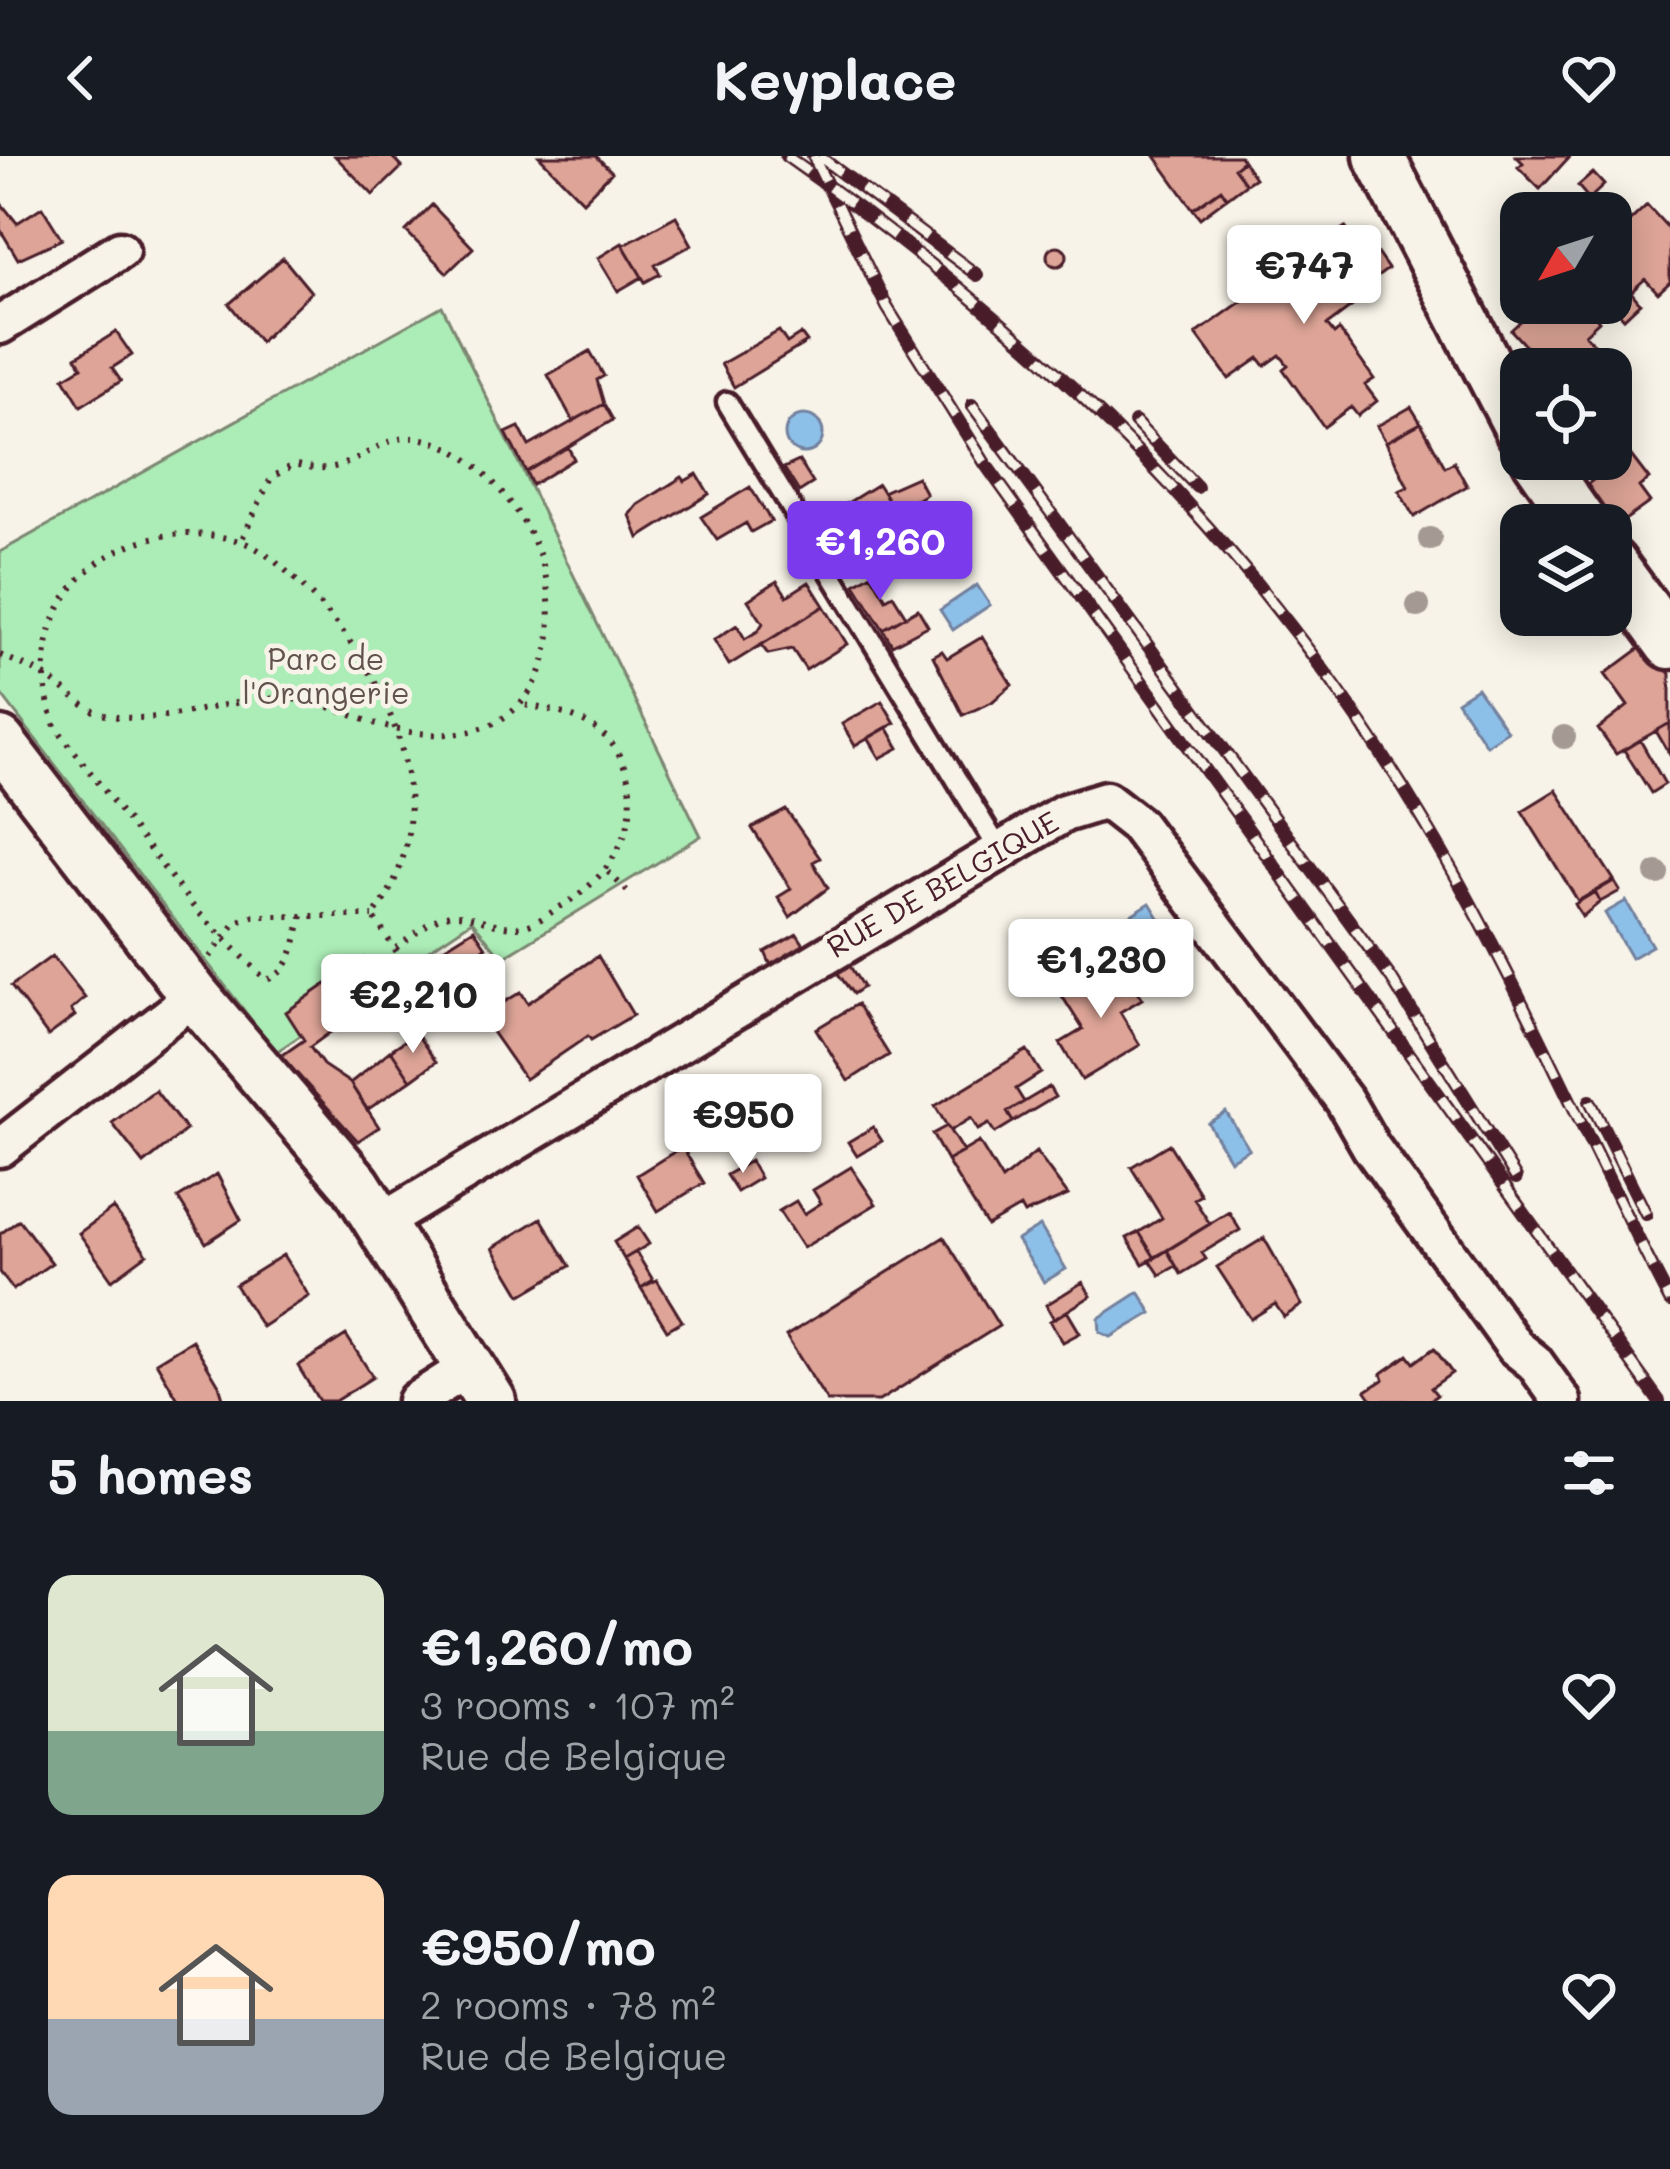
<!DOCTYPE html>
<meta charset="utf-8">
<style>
:root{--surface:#171b24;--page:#20242c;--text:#f1f3f6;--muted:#9ea1a6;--accent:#7c3aed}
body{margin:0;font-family:Mali,sans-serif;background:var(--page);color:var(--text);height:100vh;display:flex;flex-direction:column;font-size:45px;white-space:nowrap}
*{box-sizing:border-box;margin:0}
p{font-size:39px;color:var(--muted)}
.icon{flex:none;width:66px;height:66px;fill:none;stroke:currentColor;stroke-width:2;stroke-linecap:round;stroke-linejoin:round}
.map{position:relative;height:1245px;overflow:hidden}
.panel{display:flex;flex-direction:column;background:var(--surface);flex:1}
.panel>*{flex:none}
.needle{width:78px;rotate:231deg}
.fabs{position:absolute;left:1500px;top:36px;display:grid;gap:24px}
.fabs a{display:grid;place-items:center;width:132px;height:132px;border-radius:24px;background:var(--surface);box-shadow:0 6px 30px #0003;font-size:60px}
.price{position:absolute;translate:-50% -102px;padding:0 27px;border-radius:12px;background:#fff;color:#222;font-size:39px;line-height:78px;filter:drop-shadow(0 3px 6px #0008)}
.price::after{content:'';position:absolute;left:50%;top:72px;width:36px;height:27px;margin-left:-18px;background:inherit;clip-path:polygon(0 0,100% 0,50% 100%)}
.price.active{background:var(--accent);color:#fff}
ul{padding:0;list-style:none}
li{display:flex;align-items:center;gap:36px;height:300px;padding:0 48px}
li span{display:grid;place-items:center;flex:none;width:336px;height:240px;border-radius:24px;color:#555}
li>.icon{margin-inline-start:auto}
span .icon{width:144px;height:144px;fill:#fffc;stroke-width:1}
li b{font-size:51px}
h2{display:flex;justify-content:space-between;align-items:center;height:144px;padding:0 48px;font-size:51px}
header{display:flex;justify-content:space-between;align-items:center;height:156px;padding:0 48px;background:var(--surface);font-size:54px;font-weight:800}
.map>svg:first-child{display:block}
.green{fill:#acedb7;stroke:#7b8671;stroke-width:3}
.water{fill:#8dc0e9;stroke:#72809d;stroke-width:3}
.building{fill:#dda497;stroke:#4a1f2b;stroke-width:3}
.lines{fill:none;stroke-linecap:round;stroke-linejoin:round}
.lane-casing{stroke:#4a1f2b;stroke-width:27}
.street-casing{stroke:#4a1f2b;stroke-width:45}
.secondary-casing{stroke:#4a1f2b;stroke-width:57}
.path{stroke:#4a1f2b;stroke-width:6;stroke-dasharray:3 9;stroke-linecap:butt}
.lane{stroke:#f7f3e8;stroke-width:18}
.street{stroke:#f7f3e8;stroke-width:36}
.secondary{stroke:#f7f3e8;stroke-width:48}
.rail-casing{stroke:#4a1f2b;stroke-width:14}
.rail{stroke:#f7f3e8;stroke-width:9;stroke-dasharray:27;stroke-linecap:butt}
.tree{fill:#a59a93}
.labels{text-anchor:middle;stroke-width:9;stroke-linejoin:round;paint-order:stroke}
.park-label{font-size:30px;fill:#62524e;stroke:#f7f3e8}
.street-label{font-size:30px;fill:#4a1f2b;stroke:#f7f3e8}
</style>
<header><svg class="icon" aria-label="back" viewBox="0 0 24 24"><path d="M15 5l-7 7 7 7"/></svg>Keyplace<svg class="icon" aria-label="heart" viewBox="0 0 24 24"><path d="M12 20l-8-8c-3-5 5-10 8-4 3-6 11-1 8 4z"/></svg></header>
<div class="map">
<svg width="1670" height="1245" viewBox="0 0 1670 1245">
<rect width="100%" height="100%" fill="#f7f3e8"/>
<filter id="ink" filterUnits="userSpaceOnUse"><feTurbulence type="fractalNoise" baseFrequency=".00833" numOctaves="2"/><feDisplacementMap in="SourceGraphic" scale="24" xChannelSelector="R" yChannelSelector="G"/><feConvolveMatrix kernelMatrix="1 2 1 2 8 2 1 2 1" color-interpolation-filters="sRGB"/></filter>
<g filter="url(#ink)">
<path class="green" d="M442 150 701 680 502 802 472 765 276 896 0 537V396Z"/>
<path class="water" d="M785 278a19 19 0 1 1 38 0a19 19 0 1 1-38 0Z
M977 429 990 449 953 474 940 454Z
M1477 532 1507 575 1486 589 1457 545Z
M1626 745 1652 790 1631 802 1605 757Z
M1150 747 1177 791 1168 802 1155 804 1128 761Z
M1226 956 1249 993 1230 1004 1208 967Z
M1040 1070 1066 1113 1044 1126 1017 1084Z
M1139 1136 1152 1157 1111 1181 1100 1176 1099 1162Z"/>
<path class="building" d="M335 0H391L402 11 373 39Z
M539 0H596L612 16 583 45Z
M1155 0H1240L1243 5 1234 12 1246 28 1227 42 1221 33 1193 53Z
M1516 0H1570L1540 33 1518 11 1523 7Z
M1243 5 1255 22 1246 28 1234 12Z
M1593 17 1604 29 1589 43 1578 30Z
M1221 33 1227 42 1200 62 1193 53Z
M0 46 17 67 42 51 62 83 18 103 0 73Z
M432 49 473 92 447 117 406 75Z
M1647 49 1670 74V126L1658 137 1645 123 1631 136 1640 147 1624 162 1611 148 1596 161 1599 165 1585 178 1598 192 1575 213 1561 200 1546 213 1511 174 1540 147H1611V83Z
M676 60 692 89 655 109 660 118 645 126 623 89Z
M1345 71 1365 99 1374 93 1388 113 1361 133 1366 140 1327 169 1334 178 1339 174 1374 223 1365 229 1377 245 1358 260 1351 251 1324 271 1283 213 1288 209 1280 199 1265 210 1259 202 1229 223 1196 178Z
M622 87 642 121 618 135 598 102Z
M1047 100a10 10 0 1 1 20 0a10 10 0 1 1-20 0Z
M283 102 311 136 260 186 229 148Z
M779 175 787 187 801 178 807 186 734 231 721 208Z
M116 176 132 199 112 212 121 225 81 250 64 222 82 211 76 201Z
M590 195 604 220 597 224 604 248 573 265 548 219Z
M604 248 613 264 526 316 506 277 519 271 529 290Z
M1411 251 1421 267 1386 286 1377 270Z
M1421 267 1445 311 1454 306 1467 330 1414 361 1399 335 1408 331 1386 286Z
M568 291 574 303 532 329 526 316Z
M1629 297 1649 323 1639 331 1650 346 1611 374 1577 336Z
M799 305 813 327 799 336 784 312Z
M697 318 709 338 639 382 630 359 638 349 682 321 685 325Z
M917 321 926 338 896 356 883 336Z
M878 328 896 356 858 378 841 351Z
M750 331 771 365 751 376 746 367 717 384 701 361Z
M914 344 921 357 912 363 919 374 875 405 858 378Z
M838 364 850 383 833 393 821 374Z
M871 418 886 443 893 439 906 460 883 473 855 428Z
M777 425 787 440 809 426 824 450 729 509 714 484 737 469 745 483 758 475 763 467 748 444Z
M824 450 847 488 806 514 792 493 768 498 761 489Z
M918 453 928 470 892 489 883 473Z
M982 481 1012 529 992 546 963 559 933 500 942 495 947 502Z
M1647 487 1670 518V567L1616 598 1598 573 1628 550 1605 518Z
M882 545 895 567 855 590 842 568Z
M1670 567V599L1656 575Z
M887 571 899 592 880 602 868 582Z
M1640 584 1665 628 1651 637 1624 594Z
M1556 634 1614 724 1578 745 1522 655Z
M786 654 820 702 813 706 828 732 790 761 778 741 791 733 752 672Z
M1614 725 1620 735 1600 746 1595 736Z
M1595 736 1600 746 1582 761 1575 748Z
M474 773 486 791 434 830 418 808Z
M797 778 808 795 774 816 765 796Z
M52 800 85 842 71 854 75 860 48 880 11 830Z
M598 800 633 859 591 884 588 880 525 923 481 860 521 836 528 847Z
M364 802 386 832 370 843 377 854 359 866 354 859 310 891 323 909 350 927 379 971 358 985 281 900 304 884 286 856Z
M1118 805 1142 843 1120 856 1140 889 1082 924 1060 887 1083 873 1062 840Z
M848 807 863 831 853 838 836 815Z
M857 848 889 899 848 925 816 873Z
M416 877 436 906 411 924 391 894Z
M391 894 411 924 367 954 350 927Z
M1027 894 1041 917 1016 933 1024 946 1007 956 1013 966 995 977 989 968 978 974 971 962 950 975 935 950Z
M1049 931 1055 941 1013 966 1007 956Z
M155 934 186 974 144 1008 112 967Z
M947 970 963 996 947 1005 932 978Z
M873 971 882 985 857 1000 848 986Z
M979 986 1002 1024 1036 996 1068 1039 1024 1058 1020 1051 987 1070 947 1005Z
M1169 988 1201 1039 1194 1043 1210 1068 1155 1102 1139 1076 1162 1062 1131 1011Z
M682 991 704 1027 658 1055 637 1019Z
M750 1005 760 1022 737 1036 726 1019Z
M851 1011 876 1048 803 1092 779 1055 796 1045 804 1058 821 1047 813 1034Z
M217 1018 241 1064 206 1087 178 1042Z
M113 1052 147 1098 112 1124 79 1077Z
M1229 1056 1240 1074 1202 1097 1206 1103 1181 1118 1167 1094Z
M541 1062 570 1110 521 1139 493 1092Z
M19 1064 52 1107 13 1134 0 1116V1078Z
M638 1071 649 1088 624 1103 614 1086Z
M1139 1076 1155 1102 1143 1108 1127 1082Z
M944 1081 999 1170 879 1245H827L786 1180Z
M1264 1082 1302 1149 1284 1161 1275 1148 1251 1163 1217 1111Z
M1167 1094 1176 1110 1160 1119 1150 1104Z
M636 1096 653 1124 641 1132 624 1103Z
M283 1099 309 1140 262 1171 235 1129Z
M657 1124 682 1165 667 1174 641 1132Z
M1083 1126 1091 1140 1054 1163 1046 1149Z
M1067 1155 1080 1177 1063 1186 1050 1165Z
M346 1179 373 1221 335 1245H319L298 1210Z
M192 1184 219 1229 224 1245H179L156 1206Z
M1434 1192 1452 1217 1431 1232 1437 1239 1429 1245H1373L1366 1235 1384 1223 1381 1218 1408 1199 1414 1207Z"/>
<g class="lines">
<defs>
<path id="lane" d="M727 246 1000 695"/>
<path id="street" d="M0 169 120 94
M0 992 195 840
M382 1066 1064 657 1106 644 1138 669 1344 944 1371 991 1515 1191 1534 1206 1562 1245
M416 1245 469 1211"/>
<path id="secondary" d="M1379 0 1521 275
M1537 303 1583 369
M1611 407 1670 488
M0 586 195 840 356 1029 491 1245"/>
</defs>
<use href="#lane" class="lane-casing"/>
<use href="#street" class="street-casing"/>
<use href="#secondary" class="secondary-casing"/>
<path class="path" d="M0 499C14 505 29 511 42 518 65 531 83 556 111 560 174 570 234 538 291 543 331 546 366 569 405 575 517 595 566 521 545 417 535 371 490 311 447 291 373 257 367 330 295 308L271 322 241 385
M608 716 630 738
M302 760C295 784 293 816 266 824L196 754 55 570C11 446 116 351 239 385 262 391 288 416 305 433 387 513 454 657 373 760L425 839
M396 792C409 783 427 766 442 761 469 752 497 776 525 770 536 768 548 758 558 752 613 722 651 660 619 599 601 564 559 555 524 549
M210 801 236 766 253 760H373"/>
<use href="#lane" class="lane"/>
<use href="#street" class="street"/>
<use href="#secondary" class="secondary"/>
<defs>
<path id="rail" d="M786 0C1045 182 1264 396 1426 669 1518 823 1587 988 1670 1145
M813 0 887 151 986 309 1659 1245
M819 0 977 119
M972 249 1391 822 1516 1022
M1135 266 1197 331
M1590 945 1646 1058"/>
</defs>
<use href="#rail" class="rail-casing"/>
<use href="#rail" class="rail"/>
</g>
<g class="tree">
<circle cx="1430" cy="383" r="12"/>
<circle cx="1418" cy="450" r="12"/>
<circle cx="1564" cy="581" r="12"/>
<circle cx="1657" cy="717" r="12"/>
</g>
</g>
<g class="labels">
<g class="park-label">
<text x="326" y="514">Parc de<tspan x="326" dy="34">l'Orangerie</tspan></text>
</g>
<g class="street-label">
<text transform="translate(943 729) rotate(-30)" y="10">RUE DE BELGIQUE</text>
</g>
</g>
</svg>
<div class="fabs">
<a><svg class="needle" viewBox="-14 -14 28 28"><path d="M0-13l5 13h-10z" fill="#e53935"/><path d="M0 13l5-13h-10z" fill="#9ea1a6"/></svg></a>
<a><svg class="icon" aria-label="locate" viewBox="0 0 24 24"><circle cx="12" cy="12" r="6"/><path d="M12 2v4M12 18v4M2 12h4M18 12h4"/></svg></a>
<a><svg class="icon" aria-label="layers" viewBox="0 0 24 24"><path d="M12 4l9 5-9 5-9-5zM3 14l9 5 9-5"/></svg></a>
</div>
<b class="price" style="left:1304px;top:171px">€747</b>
<b class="price active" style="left:880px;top:447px">€1,260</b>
<b class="price" style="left:1101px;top:865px">€1,230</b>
<b class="price" style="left:413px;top:900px">€2,210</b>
<b class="price" style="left:743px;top:1020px">€950</b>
</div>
<section class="panel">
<h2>5 homes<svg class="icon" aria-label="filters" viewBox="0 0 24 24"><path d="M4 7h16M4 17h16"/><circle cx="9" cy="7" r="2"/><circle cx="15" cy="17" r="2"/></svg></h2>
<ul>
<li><span style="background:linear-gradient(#dfe7d0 65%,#7fa58c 0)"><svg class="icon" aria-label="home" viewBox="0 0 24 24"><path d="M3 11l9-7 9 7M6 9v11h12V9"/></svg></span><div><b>€1,260/mo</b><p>3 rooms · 107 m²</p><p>Rue de Belgique</p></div><svg class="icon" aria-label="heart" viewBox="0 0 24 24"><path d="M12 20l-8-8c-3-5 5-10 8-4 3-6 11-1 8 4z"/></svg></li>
<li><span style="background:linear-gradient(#ffd9b3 60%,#9aa5b1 0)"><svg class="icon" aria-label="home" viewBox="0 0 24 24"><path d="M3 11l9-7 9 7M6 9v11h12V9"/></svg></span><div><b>€950/mo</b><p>2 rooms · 78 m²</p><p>Rue de Belgique</p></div><svg class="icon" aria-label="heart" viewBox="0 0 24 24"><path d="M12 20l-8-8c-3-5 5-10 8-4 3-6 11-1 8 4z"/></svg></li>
</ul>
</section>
